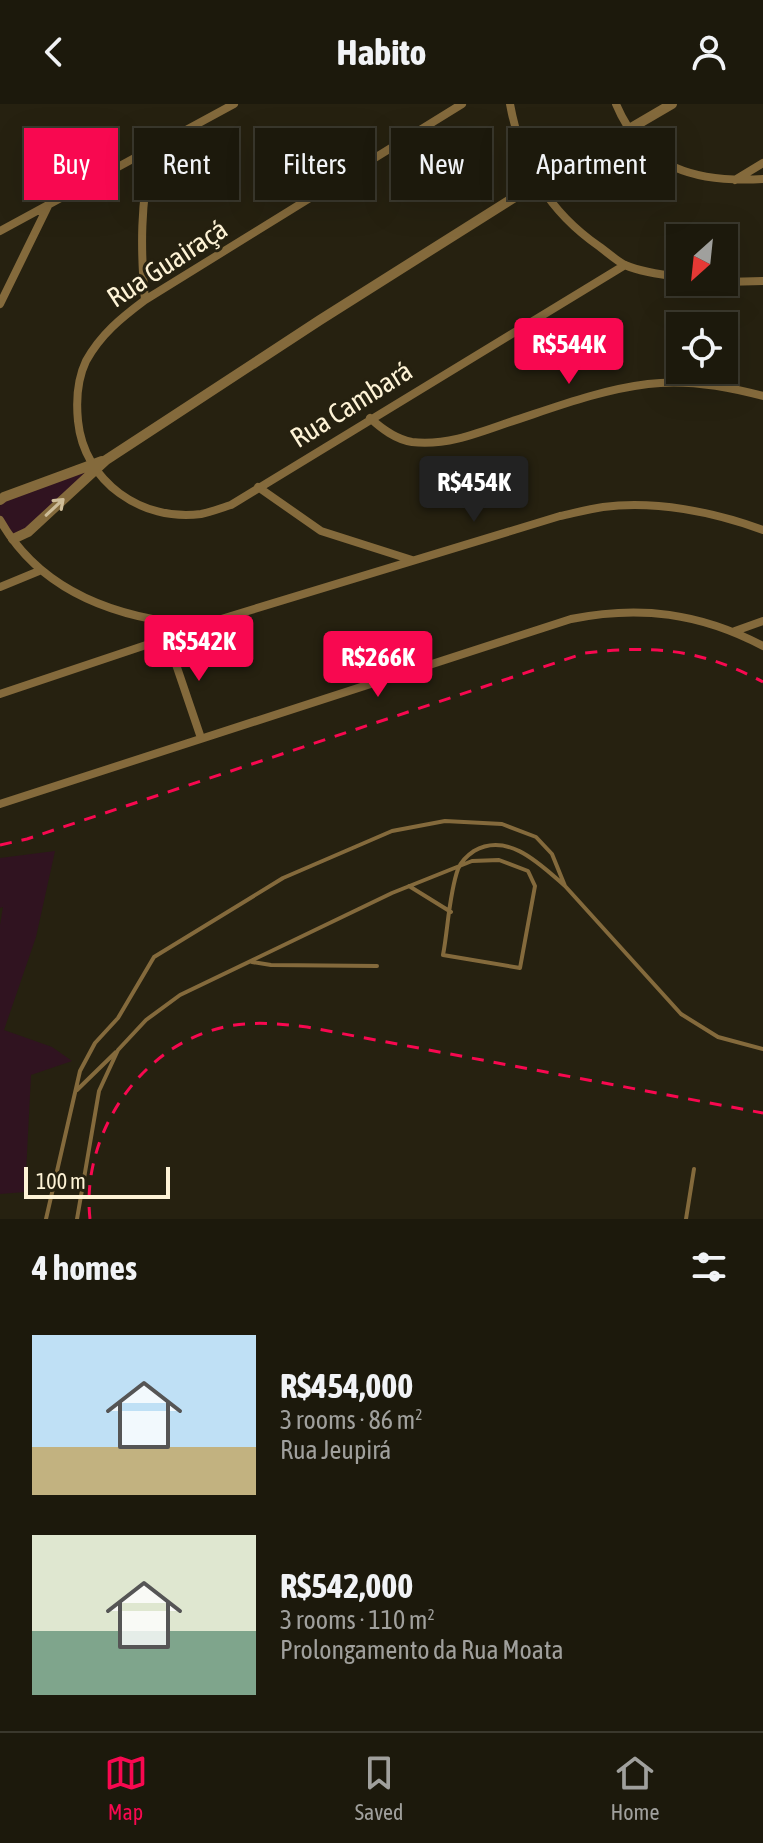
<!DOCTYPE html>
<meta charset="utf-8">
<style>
:root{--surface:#1c190c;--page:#29261a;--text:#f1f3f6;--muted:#a0a09d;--line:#3a382d;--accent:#f80850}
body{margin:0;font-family:"Asap Condensed",sans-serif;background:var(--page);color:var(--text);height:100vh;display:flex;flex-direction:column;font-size:30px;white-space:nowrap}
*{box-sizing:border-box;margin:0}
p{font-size:26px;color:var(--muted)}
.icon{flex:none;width:44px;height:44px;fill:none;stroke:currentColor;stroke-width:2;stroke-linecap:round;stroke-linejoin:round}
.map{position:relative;height:1115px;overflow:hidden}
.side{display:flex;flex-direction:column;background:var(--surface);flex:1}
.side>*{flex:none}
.top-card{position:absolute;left:24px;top:24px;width:716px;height:72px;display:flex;gap:16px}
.needle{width:52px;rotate:207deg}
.fabs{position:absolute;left:666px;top:120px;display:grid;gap:16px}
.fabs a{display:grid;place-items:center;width:72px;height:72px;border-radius:0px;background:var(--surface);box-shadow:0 8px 32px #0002,0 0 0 2px var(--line);font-size:40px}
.scale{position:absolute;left:24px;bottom:20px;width:146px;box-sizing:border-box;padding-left:8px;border:4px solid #fef3d6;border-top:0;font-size:22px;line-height:28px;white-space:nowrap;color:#fef3d6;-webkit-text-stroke:6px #262110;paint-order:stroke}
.price{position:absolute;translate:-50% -68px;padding:0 18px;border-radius:8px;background:var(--accent);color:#fff;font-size:26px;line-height:52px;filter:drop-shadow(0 2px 4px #0008)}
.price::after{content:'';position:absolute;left:50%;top:48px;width:24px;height:18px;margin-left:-12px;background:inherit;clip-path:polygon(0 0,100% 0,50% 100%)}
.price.on{background:#222;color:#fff}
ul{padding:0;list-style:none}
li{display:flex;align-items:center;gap:24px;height:200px;padding:0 32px}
li span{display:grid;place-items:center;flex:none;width:224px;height:160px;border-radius:0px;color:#555}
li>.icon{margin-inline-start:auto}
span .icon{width:96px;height:96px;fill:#fffc;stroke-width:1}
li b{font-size:34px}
h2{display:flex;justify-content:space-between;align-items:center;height:96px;padding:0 32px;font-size:34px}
.pill{padding:0 28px;border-radius:0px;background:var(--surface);box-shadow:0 8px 32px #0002,0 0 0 2px var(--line);font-size:28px;line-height:72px}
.pill.on{background:var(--accent);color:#fff}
header{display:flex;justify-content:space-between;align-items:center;height:104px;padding:0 32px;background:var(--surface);font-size:36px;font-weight:700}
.dock{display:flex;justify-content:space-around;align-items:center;height:112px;border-top:2px solid var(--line);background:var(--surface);font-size:22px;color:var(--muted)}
.dock a{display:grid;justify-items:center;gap:4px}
.dock .on{color:var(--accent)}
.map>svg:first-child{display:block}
.green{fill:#301320}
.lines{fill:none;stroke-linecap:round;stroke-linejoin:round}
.service{stroke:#846a3c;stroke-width:4}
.minor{stroke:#846a3c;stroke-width:8}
.tertiary{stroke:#846a3c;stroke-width:10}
.rail{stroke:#f80850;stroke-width:3;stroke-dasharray:12 10;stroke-linecap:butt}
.oneway{stroke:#cdbc98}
.labels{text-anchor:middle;stroke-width:6;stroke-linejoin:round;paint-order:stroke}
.street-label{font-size:28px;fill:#fef3d6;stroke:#262110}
</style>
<header><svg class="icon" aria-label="back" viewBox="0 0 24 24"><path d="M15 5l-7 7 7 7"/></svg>Habito<svg class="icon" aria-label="person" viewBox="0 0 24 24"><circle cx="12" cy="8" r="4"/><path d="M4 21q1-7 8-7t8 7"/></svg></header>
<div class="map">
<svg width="763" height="1115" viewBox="0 0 763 1115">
<rect width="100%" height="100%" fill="#262110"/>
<path class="green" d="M89 367 27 427 13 433 0 412V402L6 395Z
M55 747 36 833 4 926 52 943 72 957 31 971 25 1088 0 1090V821L3 803 0 804V754Z"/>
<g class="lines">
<path class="service" d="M409 782 451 808
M252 858 271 861 377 862
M77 986 116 948
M46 1115 80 967 95 939 118 914 154 853 283 774 392 727 445 717 502 720 536 733 552 750 565 782 681 910 718 933 763 945
M77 1115 99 987 118 946 146 916 180 891 392 789 472 757 499 756 528 767 535 782 520 864 443 851C448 825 449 790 458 765 461 758 468 751 474 747 508 727 541 761 565 782
M686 1115 694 1065"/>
<path class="minor" d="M462 0 145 196C121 214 101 230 86 257 77 276 76 297 78 317 84 378 142 418 201 410 211 408 221 404 231 401L625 161
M510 0C521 61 549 108 600 143 608 149 617 157 625 161 641 168 663 171 680 173
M616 0C643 65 697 79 763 75
M735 76 763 59
M0 127 234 0
M724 178 763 177
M145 196C140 142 141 101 151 47
M0 200 48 102
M370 314C382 325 395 335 412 338 444 342 476 330 507 319 553 304 599 286 648 280 687 275 726 282 763 292
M258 383 321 427 412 456
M0 416C39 485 110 512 186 520
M0 483 39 467
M735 527 763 517
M167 534 201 634
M0 590 167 534 187 520 218 516 560 412C574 409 589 405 603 403 655 396 714 408 763 426
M0 700 571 515C640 501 700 509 763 542"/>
<path class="tertiary" d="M0 396 4 393 102 357
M13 435 28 428 106 356 320 216 537 79 672 0"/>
<path class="rail" d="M0 741 27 735 585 549C654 541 701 545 763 578
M90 1115C81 1036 134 951 210 927 242 916 274 919 307 923L763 1009"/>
</g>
<defs><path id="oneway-shaft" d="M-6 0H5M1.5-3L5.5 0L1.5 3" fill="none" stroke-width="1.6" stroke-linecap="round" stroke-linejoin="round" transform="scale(2)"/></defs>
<use class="oneway" href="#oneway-shaft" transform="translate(55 403) rotate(-43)"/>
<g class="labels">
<g class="street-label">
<text transform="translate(167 159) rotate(-33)" y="10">Rua Guairaçá</text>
<text transform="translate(351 300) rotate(-32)" y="10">Rua Cambará</text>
</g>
</g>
</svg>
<div class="fabs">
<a><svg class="needle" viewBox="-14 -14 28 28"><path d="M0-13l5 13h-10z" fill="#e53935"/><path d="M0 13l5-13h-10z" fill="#a0a09d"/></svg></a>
<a><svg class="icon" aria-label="locate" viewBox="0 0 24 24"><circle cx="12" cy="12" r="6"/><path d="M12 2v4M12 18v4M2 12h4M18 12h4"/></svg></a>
</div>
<div class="scale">100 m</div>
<b class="price" style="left:569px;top:282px">R$544K</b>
<b class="price on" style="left:474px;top:420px">R$454K</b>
<b class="price" style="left:199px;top:579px">R$542K</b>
<b class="price" style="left:378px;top:595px">R$266K</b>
<div class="top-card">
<a class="pill on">Buy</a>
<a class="pill">Rent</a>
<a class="pill">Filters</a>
<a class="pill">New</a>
<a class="pill">Apartment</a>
</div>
</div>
<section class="side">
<h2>4 homes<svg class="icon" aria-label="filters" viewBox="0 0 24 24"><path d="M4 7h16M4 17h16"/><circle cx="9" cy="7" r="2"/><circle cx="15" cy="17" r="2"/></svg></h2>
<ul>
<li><span style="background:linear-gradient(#bfe0f5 70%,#c2b280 0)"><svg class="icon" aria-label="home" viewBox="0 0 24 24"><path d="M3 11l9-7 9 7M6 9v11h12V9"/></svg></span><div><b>R$454,000</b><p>3 rooms · 86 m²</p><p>Rua Jeupirá</p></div></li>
<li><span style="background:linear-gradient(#dfe7d0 60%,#7fa58c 0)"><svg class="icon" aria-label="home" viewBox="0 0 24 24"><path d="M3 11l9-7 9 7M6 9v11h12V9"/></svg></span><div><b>R$542,000</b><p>3 rooms · 110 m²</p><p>Prolongamento da Rua Moata</p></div></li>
</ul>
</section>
<nav class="dock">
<a class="on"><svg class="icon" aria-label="map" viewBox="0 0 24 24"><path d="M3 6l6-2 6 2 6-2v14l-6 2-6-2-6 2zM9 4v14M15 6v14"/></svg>Map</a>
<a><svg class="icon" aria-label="saved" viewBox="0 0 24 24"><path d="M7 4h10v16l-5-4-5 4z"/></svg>Saved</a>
<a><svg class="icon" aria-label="home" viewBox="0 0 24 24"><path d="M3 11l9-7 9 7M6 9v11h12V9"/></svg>Home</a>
</nav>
